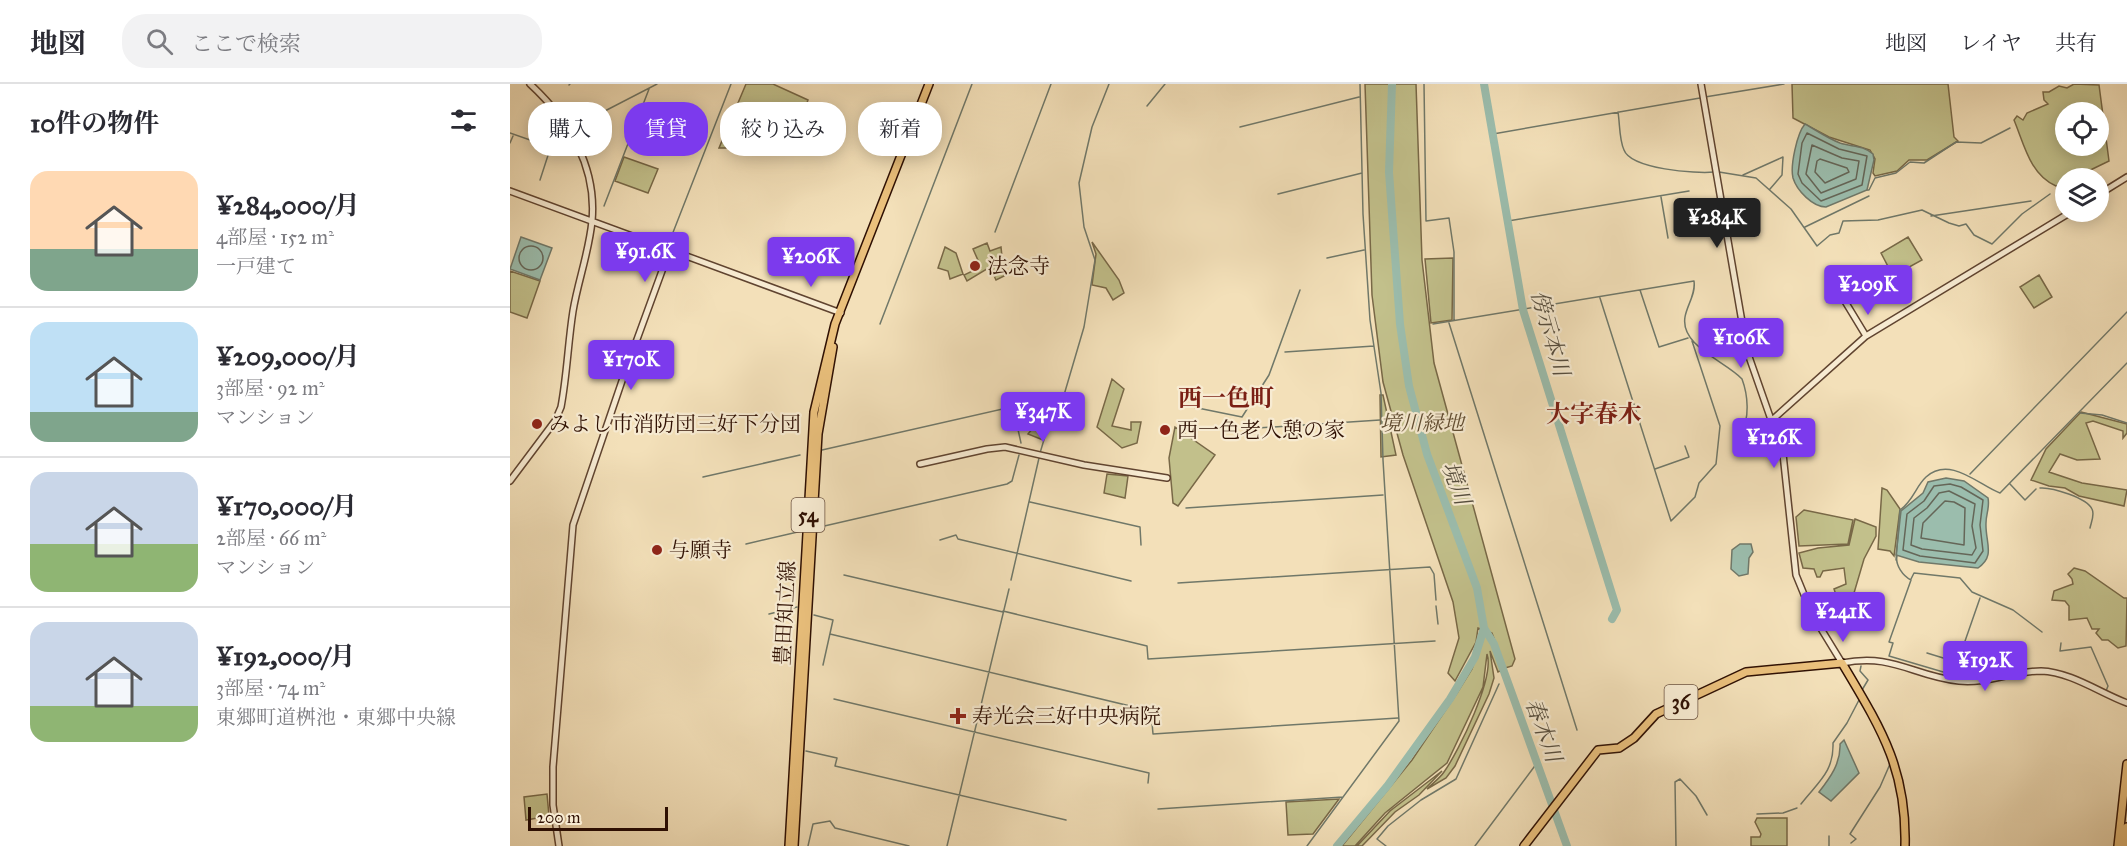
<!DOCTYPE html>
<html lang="ja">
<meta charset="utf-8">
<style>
:root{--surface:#fff;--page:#f2f2f3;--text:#2b2b33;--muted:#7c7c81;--line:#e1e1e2;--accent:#7c3aed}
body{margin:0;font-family:"IM FELL Great Primer","Noto Serif JP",serif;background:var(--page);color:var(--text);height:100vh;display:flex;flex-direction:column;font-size:22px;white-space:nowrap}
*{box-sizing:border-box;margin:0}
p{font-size:20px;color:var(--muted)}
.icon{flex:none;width:33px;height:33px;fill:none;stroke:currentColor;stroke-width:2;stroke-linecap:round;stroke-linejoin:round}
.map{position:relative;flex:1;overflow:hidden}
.side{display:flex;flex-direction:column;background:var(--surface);width:510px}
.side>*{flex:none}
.banner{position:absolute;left:18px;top:18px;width:570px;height:54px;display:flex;gap:12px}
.buttons{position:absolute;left:1545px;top:18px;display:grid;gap:12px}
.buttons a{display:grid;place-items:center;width:54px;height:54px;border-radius:50%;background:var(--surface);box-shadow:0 3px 15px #0003;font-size:30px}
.scale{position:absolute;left:18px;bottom:15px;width:140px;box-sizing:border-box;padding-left:6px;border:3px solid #2f1003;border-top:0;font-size:16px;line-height:21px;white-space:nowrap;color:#2f1003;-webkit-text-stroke:4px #f7ebd2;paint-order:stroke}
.price{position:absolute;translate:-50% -51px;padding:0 14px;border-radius:6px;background:var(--accent);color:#fff;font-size:20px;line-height:39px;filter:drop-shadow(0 2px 3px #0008)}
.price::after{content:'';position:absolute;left:50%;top:36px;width:18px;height:14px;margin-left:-9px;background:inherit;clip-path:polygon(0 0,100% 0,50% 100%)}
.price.on{background:#222;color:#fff}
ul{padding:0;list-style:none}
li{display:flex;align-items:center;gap:18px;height:150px;padding:0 30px}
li+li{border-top:2px solid var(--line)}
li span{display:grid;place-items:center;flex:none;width:168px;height:120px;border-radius:18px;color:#555}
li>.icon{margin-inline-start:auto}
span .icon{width:72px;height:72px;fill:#fffc;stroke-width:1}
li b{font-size:26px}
h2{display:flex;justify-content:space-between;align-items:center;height:72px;padding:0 30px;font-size:26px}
.chip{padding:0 21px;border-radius:24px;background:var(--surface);box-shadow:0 3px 15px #0003;font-size:21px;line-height:54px}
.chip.on{background:var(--accent);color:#fff}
header{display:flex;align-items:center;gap:36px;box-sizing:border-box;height:84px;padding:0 30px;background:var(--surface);border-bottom:2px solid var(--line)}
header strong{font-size:28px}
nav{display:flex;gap:33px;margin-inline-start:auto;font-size:21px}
.search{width:420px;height:54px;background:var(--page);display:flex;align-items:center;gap:15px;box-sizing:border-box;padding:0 21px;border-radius:24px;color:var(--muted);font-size:22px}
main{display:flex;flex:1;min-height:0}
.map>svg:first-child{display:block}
.green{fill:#c2c08b;stroke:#786847;stroke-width:1.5;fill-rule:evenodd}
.water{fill:#9bbdad;stroke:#707869;stroke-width:1.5}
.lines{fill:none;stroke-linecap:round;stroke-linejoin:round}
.shore{stroke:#656658;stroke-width:1.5}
.stream{stroke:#707869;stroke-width:1.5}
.river{stroke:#9bbdad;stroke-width:8}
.tertiary-casing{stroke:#604430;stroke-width:8}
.primary-casing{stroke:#2f1003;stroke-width:10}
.tertiary{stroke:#f7ebd2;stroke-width:5}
.primary{stroke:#eac07c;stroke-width:7}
.poi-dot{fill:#8f2418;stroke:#f7ebd2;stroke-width:2}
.labels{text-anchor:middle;stroke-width:4.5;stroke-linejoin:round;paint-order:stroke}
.shield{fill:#f7ebd2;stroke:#6b5241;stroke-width:1.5}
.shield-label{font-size:20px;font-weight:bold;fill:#2f1003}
.poi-label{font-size:21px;fill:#2f1003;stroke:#f7ebd2;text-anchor:start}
.park-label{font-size:21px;font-style:italic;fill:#624e33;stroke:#f7ebd2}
.street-label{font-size:21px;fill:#2f1003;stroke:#f7ebd2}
.water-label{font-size:22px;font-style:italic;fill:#554d3e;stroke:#f7ebd2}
.quarter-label{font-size:24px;font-weight:bold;fill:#7a1f14;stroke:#f7ebd2}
</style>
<header>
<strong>地図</strong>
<div class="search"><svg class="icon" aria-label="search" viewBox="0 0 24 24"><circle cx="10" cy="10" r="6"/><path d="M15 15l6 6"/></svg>ここで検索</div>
<nav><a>地図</a><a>レイヤ</a><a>共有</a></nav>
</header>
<main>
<section class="side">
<h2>10件の物件<svg class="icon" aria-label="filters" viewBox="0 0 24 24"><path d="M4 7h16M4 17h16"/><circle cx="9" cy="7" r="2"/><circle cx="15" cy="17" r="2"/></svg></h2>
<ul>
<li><span style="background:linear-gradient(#ffd9b3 65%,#7fa58c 0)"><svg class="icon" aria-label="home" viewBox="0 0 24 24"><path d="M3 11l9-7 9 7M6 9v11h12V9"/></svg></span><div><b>¥284,000/月</b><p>4部屋 · 152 m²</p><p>一戸建て</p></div></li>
<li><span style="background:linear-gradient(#bfe0f5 75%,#7fa58c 0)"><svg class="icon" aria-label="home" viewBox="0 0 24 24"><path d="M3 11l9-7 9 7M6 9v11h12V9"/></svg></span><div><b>¥209,000/月</b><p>3部屋 · 92 m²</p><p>マンション</p></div></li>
<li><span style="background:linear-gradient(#c9d6e8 60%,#8fb573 0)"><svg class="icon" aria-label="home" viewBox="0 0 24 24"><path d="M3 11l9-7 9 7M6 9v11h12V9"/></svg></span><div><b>¥170,000/月</b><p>2部屋 · 66 m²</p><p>マンション</p></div></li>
<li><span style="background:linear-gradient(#c9d6e8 70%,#8fb573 0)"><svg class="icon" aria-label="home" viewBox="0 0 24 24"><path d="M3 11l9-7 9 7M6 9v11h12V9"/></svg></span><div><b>¥192,000/月</b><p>3部屋 · 74 m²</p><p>東郷町道桝池・東郷中央線</p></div></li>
</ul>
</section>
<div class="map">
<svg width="1617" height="762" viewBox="0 0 1617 762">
<rect width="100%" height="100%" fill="#f3e0b9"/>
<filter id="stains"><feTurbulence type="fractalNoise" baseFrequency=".00333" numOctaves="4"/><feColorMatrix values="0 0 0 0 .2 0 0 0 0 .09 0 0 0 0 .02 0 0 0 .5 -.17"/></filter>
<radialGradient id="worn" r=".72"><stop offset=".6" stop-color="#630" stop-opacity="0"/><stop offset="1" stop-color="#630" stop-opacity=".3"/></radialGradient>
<path class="green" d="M236 0H263L298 16 282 61 226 69 219 64H209Z
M855 0H906L912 176 924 279 1005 575 1002 582 995 584 982 549 968 544 966 558 945 597 938 589 949 554 943 518 893 371 873 298 862 211Z
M1282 0H1438L1444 53 1448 57 1417 76H1399L1387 87 1365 92 1363 89 1365 75 1360 66 1319 53 1283 34Z
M1564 0 1589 1 1599 77 1564 94H1556L1555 98 1546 102C1520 91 1514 60 1504 36L1507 32 1513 36 1517 29 1538 20 1534 16 1533 8H1539L1549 2 1557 4ZM1556 28H1588V62H1556Z
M114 73 148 85 138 109 105 97Z
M1398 153 1412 176 1383 192 1371 169Z
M582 158 609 196 614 209 603 216 596 204 582 201 586 170Z
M477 159 480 167 491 163 494 192 486 196 480 183 457 197 454 191 471 183 463 165Z
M435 163 446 169 453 190 440 195 438 187 428 184Z
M943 174 942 236 921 239 915 175Z
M0 187 30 197 17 234 0 228Z
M1529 191 1542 213 1524 224 1510 203Z
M602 295 614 305 602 342 621 346V338H631L627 359 612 364 587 343Z
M870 311H873L886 371 871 373Z
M539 325 545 329 533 356 518 350Z
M1571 328 1617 340V349L1613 354V347L1583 337 1576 339 1590 375 1567 376 1550 370 1539 388 1572 399 1617 406 1614 422 1569 412 1555 404 1539 402 1521 396 1536 365Z
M665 343 705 371 668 422 663 419 659 374Z
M597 390 618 392 615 414 594 409Z
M1372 404 1377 406 1390 425 1384 472 1380 467 1368 465Z
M1294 426 1343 436 1338 460 1289 462 1286 433Z
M1345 435 1366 443V452L1354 475 1339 526 1330 523 1324 505 1336 500 1334 484 1313 487 1310 493H1307L1304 485 1293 484 1289 469 1308 464 1339 461Z
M1564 484 1575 487 1614 514H1617L1616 562 1608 564 1598 556H1592L1586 549 1589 545H1582L1577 534 1559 536V522L1555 517 1542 516 1544 507 1563 500 1562 495 1558 490Z
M978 550 992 586 988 588 980 567 984 594 979 610 945 682 936 694 917 705C923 699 930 694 934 688 949 667 985 593 977 570L973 603 937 679 875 729 845 762H832L902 676 947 609 962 585 974 551Z
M932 687 909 711 885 728 852 762H847L880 727Z
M37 710 39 732 16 736 14 713Z
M829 715 803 750 778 751 776 718Z
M1247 734H1277V762H1241V753H1250L1251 750 1245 738Z"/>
<path class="water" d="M1295 40C1306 46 1317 54 1330 59 1342 63 1353 61 1363 70L1364 76 1357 106 1316 123C1303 123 1287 107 1283 94 1280 82 1287 49 1295 40Z
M11 153 42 164 30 196 0 185Z
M1436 394 1454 397 1478 414C1480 423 1476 430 1476 439 1475 458 1486 472 1468 484L1409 478 1386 471 1391 427 1413 409 1418 398Z
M1230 460H1241L1243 468 1239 474 1238 490 1229 492 1221 485 1222 466Z
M1334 656 1349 689 1321 717 1309 708C1320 694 1331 679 1330 660Z"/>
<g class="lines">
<path class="shore" d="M1297 49 1329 65 1357 72 1352 101 1311 117 1292 99 1288 90 1292 59Z
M1302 61 1332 74 1349 77 1346 95 1311 109 1296 90Z
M1310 75 1337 84 1339 88 1315 99 1305 88 1307 77Z
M9 174a12 12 0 1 1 24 0a12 12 0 1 1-24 0Z
M1440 400 1451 403 1473 416 1470 441 1473 467 1465 479 1410 472 1393 466 1397 430 1414 417 1424 402Z
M1439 407 1465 420 1462 442 1466 464 1462 471 1412 465 1401 461 1404 434 1417 424 1429 409Z
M1435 417 1444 418 1455 424 1454 461 1411 454 1413 439Z"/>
<path class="stream" d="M914 0 916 137 939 134 944 168V236
M59 1 60 0
M1195 13 1274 0
M637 22 655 0
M1108 28C1110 40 1109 55 1114 66 1121 85 1186 90 1204 88
M730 43 849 13
M60 45 147 0
M0 49 40 63
M983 50 1190 14
M0 59 3 52
M1209 88 1246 94 1281 125 1307 162 1320 151 1329 149 1333 137 1368 136 1412 126 1439 139 1449 142 1456 140 1464 151 1482 160 1512 130 1540 110
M1233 91 1273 73 1272 91 1260 105
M30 96 42 59 56 48
M1357 106H1359L1365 94 1386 89 1400 78 1414 79 1446 58 1471 59 1500 44
M768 110 852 89
M1151 113 1158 154
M94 122 139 5
M1421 132 1521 117
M998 137 1179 107
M1295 143 1359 112
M485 148 541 0
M162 151 221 0
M817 174 854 166
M1130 206 1149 263 1178 254
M1090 214 1161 437 1185 413 1189 399 1206 380 1210 342 1182 257
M939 239 1067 646
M370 240 462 0
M923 240 1184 197C1186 210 1177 221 1175 233 1170 262 1215 277 1232 295 1238 311 1240 334 1231 349
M775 268 864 262
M673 321 732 333 759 291 790 206
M503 323 511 359
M1570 329 1592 331 1617 339
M733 345 870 336
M312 366 554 311 574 243 585 176 574 143 569 99 582 43 599 0
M530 369 536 349 554 311
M1145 385 1179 373 1175 362
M1460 390 1617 228
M193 393 290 371
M1500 400 1515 416 1526 405
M1530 404C1542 403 1577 414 1582 425 1585 431 1581 439 1580 444
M520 418 630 443 631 461
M676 424 873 411
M310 443 497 400 502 397 509 371
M430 456 446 451 448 455 621 497
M236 460 292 447
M1387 472C1385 481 1393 492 1401 496L1379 558 1383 559 1379 572 1440 590
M1386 476 1390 426C1403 417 1406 402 1416 393 1440 371 1470 402 1490 409L1617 279
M334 491 493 528
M1401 495 1404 489 1450 494 1462 508 1503 526 1532 548
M501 496 529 374
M668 499 920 483 924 490 926 516
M926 522 928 540
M493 527 637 562 638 575 925 557
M259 530 287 523
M304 531 323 536 313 581
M320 550 641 627 643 650 888 634
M1551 559 1550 567 1581 563 1598 602 1596 607
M1454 560 1470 514
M1417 569 1443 577 1448 564 1454 560 1492 575 1512 572
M1351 582 1350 587 1358 596 1352 606
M324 615 639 689 638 699
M296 667 327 674 325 682 556 736
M1291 720C1308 698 1324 688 1323 659L1337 639 1349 616
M648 725 833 713
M1247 730 1273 729 1287 724
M1319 752V762
M1341 759 1346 755 1340 750 1370 703 1380 680
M298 762 303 740 320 737 325 744 399 762
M437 762 499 505
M797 762 889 637 873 376 871 309 860 236 853 130 850 0
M876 762 867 755 878 742 911 716 946 695 989 600
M965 762 1027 679
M1166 762 1165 698 1170 695 1186 712 1197 731"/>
<path class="river" d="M974 0 1013 226 1107 526 1102 535
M974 544 984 560 1057 762
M827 762 878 701 940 615 965 573 974 544 967 504 917 370 899 302 890 240 879 88 882 0"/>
<defs>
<path id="tertiary" d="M1191 0 1237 267 1273 370 1286 491 1302 530 1332 579C1384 569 1402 592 1449 597 1477 600 1503 587 1531 587 1561 588 1590 609 1617 619
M0 107 331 229
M1588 111 1617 93
M1322 196 1356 252
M1262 336 1356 252 1561 128
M410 380 477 365 495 363 574 381 657 394
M0 397 45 337 51 323C57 291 58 259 63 227 68 197 79 168 82 137 87 83 59 36 20 0
M49 762 43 721V683L63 441 114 291 160 165"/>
<path id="primary" d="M279 762 304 328 325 240 419 0
M284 762 308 350 323 263
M1014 762 1088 666 1109 664 1124 654 1146 630 1236 588 1332 579C1370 643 1397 684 1395 762
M1608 762 1617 680
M1615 762 1617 743"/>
</defs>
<use href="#tertiary" class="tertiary-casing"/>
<use href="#primary" class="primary-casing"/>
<use href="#tertiary" class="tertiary"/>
<use href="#primary" class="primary"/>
</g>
<g class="poi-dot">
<circle cx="465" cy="182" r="6"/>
<circle cx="27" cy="340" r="6"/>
<circle cx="655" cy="346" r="6"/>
<circle cx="147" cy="466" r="6"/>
<path d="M445 623h6v6h6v6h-6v6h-6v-6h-6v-6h6z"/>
</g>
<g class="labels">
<g class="shield">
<rect x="281.5" y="414" width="33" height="34" rx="4.5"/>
<rect x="1154.5" y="601" width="33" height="34" rx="4.5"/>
</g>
<g class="shield-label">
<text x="298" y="438">54</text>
<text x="1171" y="625">36</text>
</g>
<g class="poi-label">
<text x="477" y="189">法念寺</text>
<text x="39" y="347">みよし市消防団三好下分団</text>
<text x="667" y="353">西一色老人憩の家</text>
<text x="159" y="473">与願寺</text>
<text x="462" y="639">寿光会三好中央病院</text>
</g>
<g class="park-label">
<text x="912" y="346">境川緑地</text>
</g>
<g class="street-label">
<text transform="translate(275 529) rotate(-87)" y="7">豊田知立線</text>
</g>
<g class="water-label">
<text transform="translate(1041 249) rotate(74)" y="8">傍示本川</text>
<text transform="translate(947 399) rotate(70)" y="8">境川</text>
<text transform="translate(1034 646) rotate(70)" y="8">春木川</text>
</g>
<g class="quarter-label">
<text x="716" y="322">西一色町</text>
<text x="1084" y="338">大字春木</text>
</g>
</g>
<rect width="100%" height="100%" filter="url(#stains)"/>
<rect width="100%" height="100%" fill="url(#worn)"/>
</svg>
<div class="buttons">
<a><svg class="icon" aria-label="locate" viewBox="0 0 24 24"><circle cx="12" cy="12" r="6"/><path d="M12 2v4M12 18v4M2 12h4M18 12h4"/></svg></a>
<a><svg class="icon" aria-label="layers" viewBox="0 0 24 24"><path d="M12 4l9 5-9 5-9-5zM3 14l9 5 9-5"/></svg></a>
</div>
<div class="scale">200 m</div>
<b class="price on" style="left:1207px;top:165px">¥284K</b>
<b class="price" style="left:135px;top:199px">¥91.6K</b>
<b class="price" style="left:301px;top:204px">¥206K</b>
<b class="price" style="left:1358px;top:232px">¥209K</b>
<b class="price" style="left:1231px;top:285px">¥106K</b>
<b class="price" style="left:121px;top:307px">¥170K</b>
<b class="price" style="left:533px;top:359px">¥347K</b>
<b class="price" style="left:1264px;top:385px">¥126K</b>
<b class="price" style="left:1333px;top:559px">¥241K</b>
<b class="price" style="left:1475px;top:608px">¥192K</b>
<div class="banner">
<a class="chip">購入</a>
<a class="chip on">賃貸</a>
<a class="chip">絞り込み</a>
<a class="chip">新着</a>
</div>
</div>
</main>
